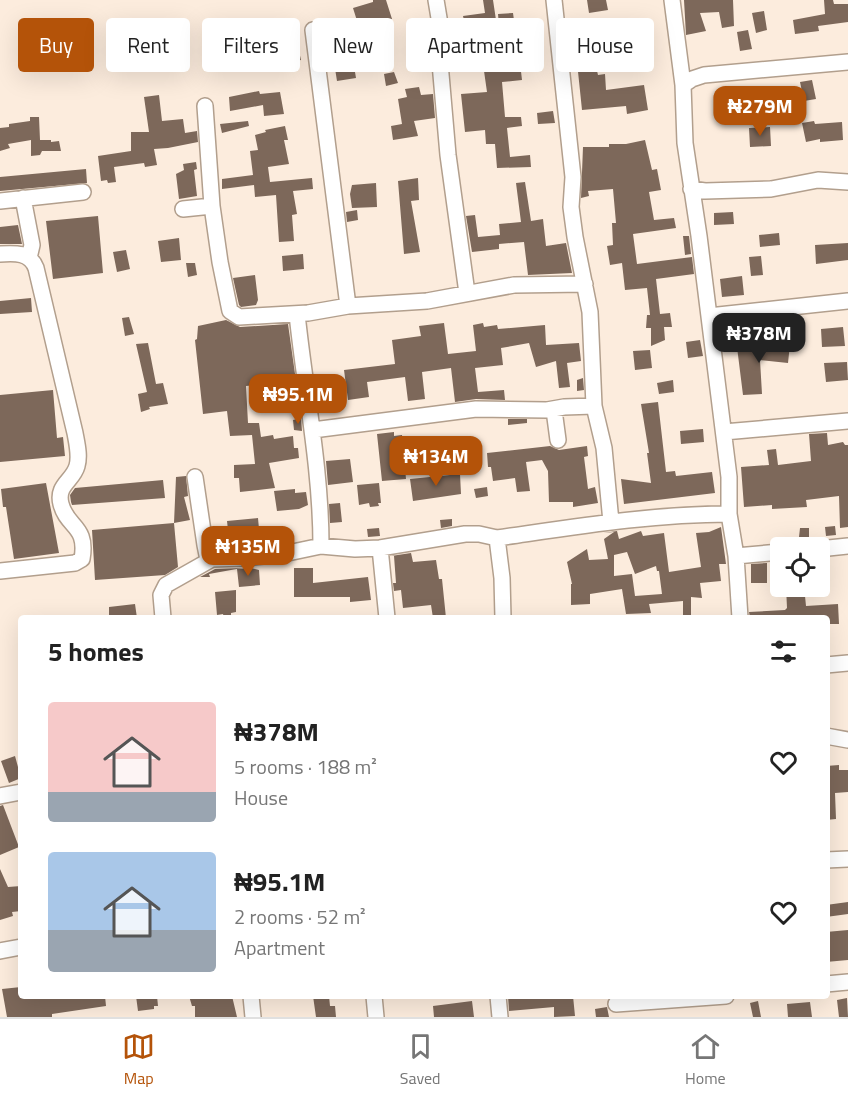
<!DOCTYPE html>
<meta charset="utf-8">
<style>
:root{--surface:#fff;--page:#f6f6f6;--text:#222;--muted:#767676;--line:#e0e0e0;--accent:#b45309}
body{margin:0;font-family:"Titillium Web",sans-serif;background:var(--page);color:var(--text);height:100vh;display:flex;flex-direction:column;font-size:22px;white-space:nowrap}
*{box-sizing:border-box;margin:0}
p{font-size:20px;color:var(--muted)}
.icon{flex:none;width:33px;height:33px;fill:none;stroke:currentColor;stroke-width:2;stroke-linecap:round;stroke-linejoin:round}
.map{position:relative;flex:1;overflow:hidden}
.details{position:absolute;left:18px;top:615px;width:812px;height:384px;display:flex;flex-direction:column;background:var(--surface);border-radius:6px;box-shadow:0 6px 24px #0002}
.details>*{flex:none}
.banner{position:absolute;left:18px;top:18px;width:813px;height:54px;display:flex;gap:12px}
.buttons{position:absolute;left:770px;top:537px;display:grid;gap:12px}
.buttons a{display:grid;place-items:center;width:60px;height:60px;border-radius:6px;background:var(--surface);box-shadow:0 6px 24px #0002;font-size:30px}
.price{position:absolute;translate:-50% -51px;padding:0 14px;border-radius:12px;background:var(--accent);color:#fff;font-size:20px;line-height:39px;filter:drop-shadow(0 2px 3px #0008)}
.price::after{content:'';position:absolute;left:50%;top:36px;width:18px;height:14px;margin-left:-9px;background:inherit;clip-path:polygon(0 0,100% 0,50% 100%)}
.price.active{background:#222;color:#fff}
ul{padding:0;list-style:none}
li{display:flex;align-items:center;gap:18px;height:150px;padding:0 30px}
li span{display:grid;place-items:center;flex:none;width:168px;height:120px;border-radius:6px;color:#555}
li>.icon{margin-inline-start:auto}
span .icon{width:72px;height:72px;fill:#fffc;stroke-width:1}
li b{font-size:26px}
h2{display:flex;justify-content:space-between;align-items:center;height:72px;padding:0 30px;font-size:26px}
.tag{padding:0 21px;border-radius:6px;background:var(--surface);box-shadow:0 6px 24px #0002;font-size:21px;line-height:54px}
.tag.active{background:var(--accent);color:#fff}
.menu{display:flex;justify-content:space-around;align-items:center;height:84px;border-top:2px solid var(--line);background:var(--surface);font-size:16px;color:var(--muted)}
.menu a{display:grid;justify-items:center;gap:3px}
.menu .active{color:var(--accent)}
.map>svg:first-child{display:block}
.building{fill:#7d685a;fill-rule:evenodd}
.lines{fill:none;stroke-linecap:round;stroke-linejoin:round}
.minor-casing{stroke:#b29f8d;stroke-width:18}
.minor{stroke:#fff;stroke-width:15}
</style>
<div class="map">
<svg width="848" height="1017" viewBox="0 0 848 1017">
<rect width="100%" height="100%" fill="#fcecdd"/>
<path class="building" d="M373 0H386L392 19 379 23 377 18 358 24 353 8 373 2Z
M483 0H493L496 20 465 25 463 16 485 13Z
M587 0H606L608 10 589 13Z
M684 0H733L734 26 722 28 719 12 700 13 706 31 686 35Z
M824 0H833L834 4H848V22L818 26 819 31 795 34 793 20 825 14Z
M764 11 767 30 756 33 752 13Z
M513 13 516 35 500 37 498 14Z
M270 25 272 38 254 40 253 26Z
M361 29 366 50 345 52 342 34Z
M748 30 752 49 740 51 737 32Z
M499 40 502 64 520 63 522 80 502 82 505 117H521L522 126 507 128 510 157 530 155 531 167 497 168 495 144H486L485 130 465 132 461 94 487 92 480 43Z
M418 43 421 56 409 57 407 45Z
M298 47 301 60 291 62 288 49Z
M343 55 344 68 354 66 356 78 337 81 333 56Z
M594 58 598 75 605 74 606 90 644 85 648 110 627 114 626 106 582 110 577 62Z
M394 72 398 83 386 86 384 74Z
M812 80 816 99 804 101 800 82Z
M419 87 421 95 433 94 435 118 414 121 418 136 393 140 391 126 402 124 398 99 407 97 405 89Z
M259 91 260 94 280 92 284 114 264 116 263 105 230 111 229 97Z
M159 95 162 121 183 119 185 133 197 131 198 142 168 148 154 149 157 165 145 167 144 163 114 167 116 182 108 183 107 180 101 181 98 156 131 151V132H149L144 97Z
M799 104 800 122 782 124 780 106Z
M553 111 555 123 538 124 537 113Z
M30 117H39L40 140H51V142L59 141 61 151H42L40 155 31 156V140L8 144 10 148 0 151V128L9 127V124L30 121Z
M248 121 249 126 222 133 220 124Z
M814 121 815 124 842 122 843 140 820 142V139L806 142 802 123Z
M285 126 288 140H284L289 164 268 167 270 182 312 178 313 189 293 191 297 214 292 215 294 241 279 242 276 195 255 197 254 185 222 189V179L253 175 250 151 258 150 255 135 266 132 265 130Z
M770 127 771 146 750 147 749 128Z
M645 140 652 170 657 169 661 190 649 192 654 220 674 218 676 228 633 234 637 264 692 257 694 274 656 279 660 314 670 313 672 327H664L665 340 651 346V328H646L647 315H650L647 288 625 290 622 263 610 265 607 246 613 245 612 223H616L613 189 588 191 589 196 581 198 583 147H609V144H626Z
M196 162 197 169 194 170 197 196 179 199 176 174 184 170 183 164Z
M86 169 87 183 0 191V177Z
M418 178 419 200 411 201 420 252 404 254 398 181Z
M525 182 531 221 543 219 546 246 566 243 572 273 528 275 524 242 499 244V249L472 252 466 216 475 215 478 237 500 235 499 224 521 222 516 183Z
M376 183 377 207 352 208 350 194 352 185Z
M357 210 358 220 347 222 346 212Z
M733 212 734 224 714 225V213Z
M98 216 103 273 53 279 46 221Z
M18 225 22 244H0V227Z
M779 233 780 245 760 247 759 235Z
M683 236H689L691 254 685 255Z
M179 238 181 260 161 262 158 241Z
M848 243V260L816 264 815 245Z
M126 250 130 269 117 272 113 252Z
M303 254 304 269 283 271 282 256Z
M761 256 763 275 751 276 749 257Z
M186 263H195L197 275 188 277Z
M255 275 258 300 256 305 241 307 239 305 233 278Z
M742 276 744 295 722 297 720 279Z
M31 298 32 312 0 314V301Z
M129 317 134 334 125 336 122 318Z
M226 320 240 327 288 324 296 381 246 386 248 423H259L261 437 273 435 274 439 293 436 294 448H298L299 458 269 463 275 488 240 492 239 478H234V465L255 464 252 435 230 436 227 411 203 414 195 340 197 339 198 326Z
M444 323 448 354 476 351 473 325 483 323 484 327 497 325 498 329 545 325 546 345 579 343 581 361 567 363 570 387 559 388 556 361 536 367 529 343 501 348 503 365 475 368 478 392 504 390 505 400 476 399 455 402 451 368 422 372 425 399 408 401 405 377 367 382 369 397 348 400 344 370 395 364 392 340 421 336 419 326Z
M843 327 845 346 822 347 821 329Z
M700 340 703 356 688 358 686 342Z
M768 342 790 344 788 363 760 360 762 394 743 395 737 347 767 345Z
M148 343 156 384 163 383 168 404 149 407 150 409 141 412 138 394 147 392 136 344Z
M650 350 652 368 635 370 633 351Z
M847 362 848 380 826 382 824 363Z
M583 378 584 390 577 391V380Z
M673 380 674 392 659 394 657 383Z
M53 390 57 438 63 437 65 456 0 462V395Z
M658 402 666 472 675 471 676 476 712 472 715 493 624 504 621 479 651 483 647 453H649L641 404Z
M301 418 302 431 294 430 293 420Z
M508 419H527V423L508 425Z
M703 429 704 442 681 444 680 431Z
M394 432V436L402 435 406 479 382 481 377 434Z
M827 433 828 445 843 442 845 445H848V527L840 528 839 496 806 500 807 507 772 509V505L744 507 741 467 769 465 767 450 776 449 778 465 811 461 809 434Z
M550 446 559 450 587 446 588 456 584 457 588 489 595 487 598 503 573 507V502H549L548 471 542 460 526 462 530 491 517 492 515 478 493 481 491 467H488L487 453Z
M350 459 353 482 328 485 326 461Z
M460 474 461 494 413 501 410 479Z
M186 476 188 496 184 497 190 520 174 523 176 477Z
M163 480 165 498 72 505 71 502 70 495 75 488Z
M46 483 59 553 14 559 6 507H3L1 489Z
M379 483 381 503H378L379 506 370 507 369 503 359 505 357 485Z
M487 487 488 496 476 498 474 489Z
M295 489V493L306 492 308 505 299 509 277 511 274 491Z
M340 503 342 522 330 523 329 504Z
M258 518 259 529 242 532 241 529 228 530 227 521Z
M452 519V526L441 528 440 520Z
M174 523 178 567 165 575 95 580 92 530Z
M835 526 836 535 826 536 825 527Z
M721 527 726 564H719L721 581 700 583 702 598 691 597V618H683V601L649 604 651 613 626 614 622 589 590 594V604L571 605V584H572L567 562 587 549 589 560 608 559 604 539 614 532 603 533 617 531 619 539 641 531 643 536 664 533 669 572 701 567 696 533 709 532ZM627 552 635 574 656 566 657 571H659L662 594 635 596 632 574 614 576V555Z
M379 528 380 536 368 537 367 529Z
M800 528H809V537H799Z
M411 553 413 562 436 560 439 579H442L446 618H433L431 605 403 608 401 590 394 591 393 583H396L394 556H391Z
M767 563V583H751V564Z
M242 568 209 574 210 577H200L215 569Z
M251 568 259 570 260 585 239 587 237 569Z
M294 568H313V583L368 577 371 600 350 602V597H294Z
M786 586H804L806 606 838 604 839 624H827V618H750L749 612 785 610 787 608Z
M236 590V612L231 613V618H224L223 614 217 615 215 592Z
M135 604 137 618H109V607Z
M15 756 21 778 9 783 1 761Z
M839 765V770H848V792L835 793 836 819 826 820V766Z
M3 805 19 847 0 855V806Z
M0 869 8 887 21 886V911L12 912 13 916 0 920Z
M848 902V914L826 917V905Z
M848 930V960L826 962V932Z
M21 987V996H105L106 1006 52 1014V1017H7L2 989Z
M136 996H157L158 1006H154V1009L138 1011Z
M189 996H232L237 1017H195V1006H192Z
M313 996H329L330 1006H335L336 1017H316Z
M508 996H573L575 1016 554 1017V1007L509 1011Z
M847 998 848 1017H839L837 1000Z
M472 1001 474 1017H434L433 1006Z
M758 1001 761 1017H753L750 1003Z
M810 1002 812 1017H788L787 1004Z
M607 1007 609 1017H596L595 1009Z"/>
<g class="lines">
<defs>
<path id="minor" d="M436 0 440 24V63L448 155 467 293
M554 0 573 177 571 207 575 237 590 312 594 406 604 448 611 522
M672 0 683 85 685 143 699 236 729 477V514L736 556 740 618
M313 30 348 306
M683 85 692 79 704 75 848 62
M205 106 212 206 220 262 230 311 239 317 308 313 348 306 427 301 514 285 585 284
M691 189 705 191 771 189 818 180 848 182
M23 198 32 245 29 258
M0 201 83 192
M183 209 212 206
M0 254C15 253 30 252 36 268L75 433C77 444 80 456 77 466 73 481 56 485 61 504 67 528 88 525 82 559L75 563 0 571
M297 314C305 391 321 468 321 546
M709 316 848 301
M554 410 558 440
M313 430 476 409 547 410 564 407 594 406
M724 432 848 421
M195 477 205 545 207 555 212 559 245 558 283 554 321 546 355 549 380 548 465 534H479L497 538C574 527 651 514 729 514
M497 538 502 578 503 618
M380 548 387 618
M819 549 848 546
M736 556 780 552
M163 618 161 595 166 585 212 559
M826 665 848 663
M826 736 848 740
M0 796 21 792
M826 860 848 859
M0 951 21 947
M826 984 848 982
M251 996 253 1017
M374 996 376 1017
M498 996 500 1017
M616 1004 726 996"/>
</defs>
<use href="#minor" class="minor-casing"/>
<use href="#minor" class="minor"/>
</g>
</svg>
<div class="buttons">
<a><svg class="icon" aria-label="locate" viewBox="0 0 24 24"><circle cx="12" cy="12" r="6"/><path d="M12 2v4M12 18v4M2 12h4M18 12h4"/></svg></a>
</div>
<b class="price" style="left:760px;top:137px">₦279M</b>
<b class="price active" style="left:759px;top:364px">₦378M</b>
<b class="price" style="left:298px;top:425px">₦95.1M</b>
<b class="price" style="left:436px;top:487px">₦134M</b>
<b class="price" style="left:248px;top:577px">₦135M</b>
<div class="banner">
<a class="tag active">Buy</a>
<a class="tag">Rent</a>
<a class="tag">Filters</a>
<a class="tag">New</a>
<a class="tag">Apartment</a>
<a class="tag">House</a>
</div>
<section class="details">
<h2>5 homes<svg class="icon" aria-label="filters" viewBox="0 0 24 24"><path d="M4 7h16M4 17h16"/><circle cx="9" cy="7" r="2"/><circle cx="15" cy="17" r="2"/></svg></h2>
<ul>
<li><span style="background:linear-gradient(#f6c9c9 75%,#9aa5b1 0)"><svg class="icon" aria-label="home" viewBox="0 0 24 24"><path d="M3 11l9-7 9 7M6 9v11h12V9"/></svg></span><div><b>₦378M</b><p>5 rooms · 188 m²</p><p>House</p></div><svg class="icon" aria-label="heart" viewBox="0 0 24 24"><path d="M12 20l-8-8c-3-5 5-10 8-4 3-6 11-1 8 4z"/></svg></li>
<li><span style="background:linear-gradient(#a9c7e8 65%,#9aa5b1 0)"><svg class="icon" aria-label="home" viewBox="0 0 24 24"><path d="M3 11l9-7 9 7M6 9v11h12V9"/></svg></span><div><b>₦95.1M</b><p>2 rooms · 52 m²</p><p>Apartment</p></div><svg class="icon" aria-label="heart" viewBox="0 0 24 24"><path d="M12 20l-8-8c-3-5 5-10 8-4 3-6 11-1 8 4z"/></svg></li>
</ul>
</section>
</div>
<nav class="menu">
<a class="active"><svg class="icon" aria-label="map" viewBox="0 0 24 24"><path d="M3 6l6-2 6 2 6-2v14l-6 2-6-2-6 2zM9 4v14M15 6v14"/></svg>Map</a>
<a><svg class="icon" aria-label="saved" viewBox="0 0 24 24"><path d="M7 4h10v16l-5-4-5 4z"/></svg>Saved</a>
<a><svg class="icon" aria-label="home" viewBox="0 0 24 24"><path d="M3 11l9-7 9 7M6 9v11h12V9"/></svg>Home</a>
</nav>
